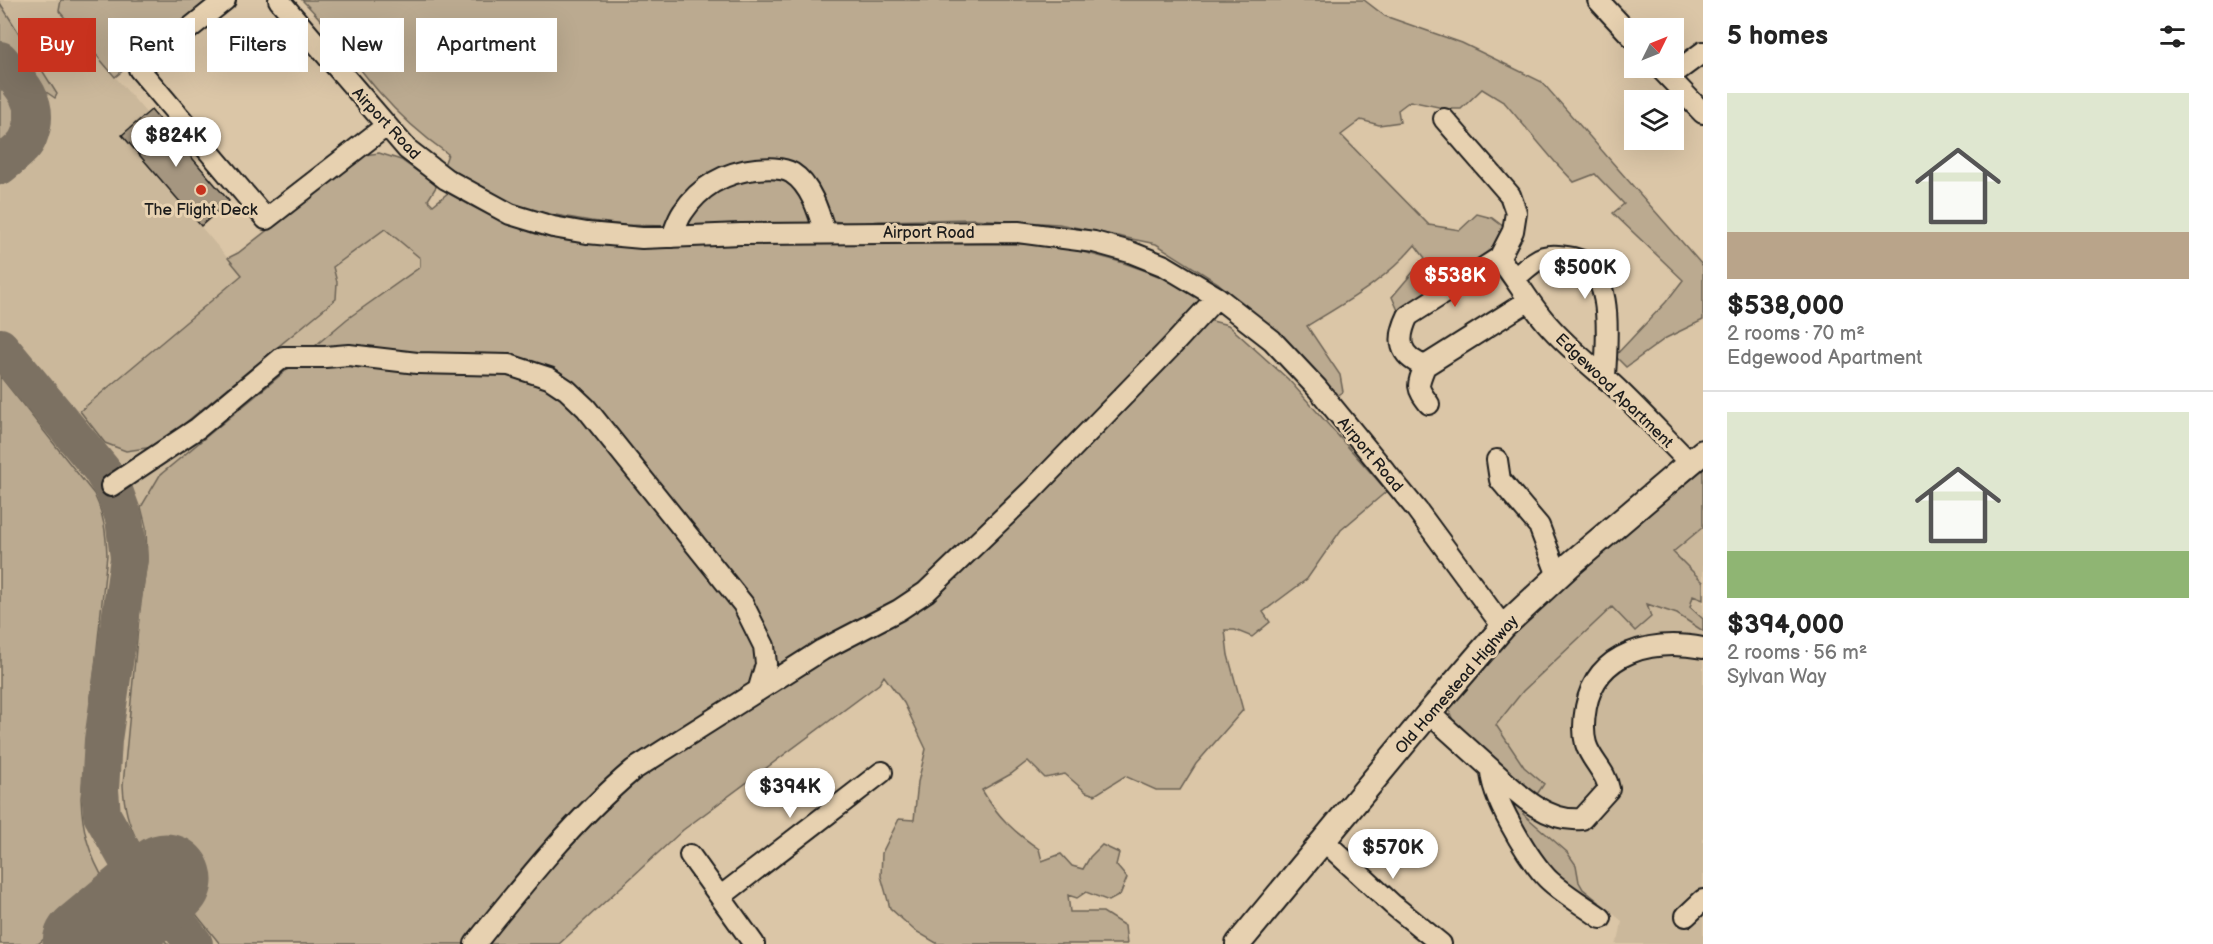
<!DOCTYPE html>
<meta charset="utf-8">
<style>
:root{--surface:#fff;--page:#f2f2f2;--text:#222;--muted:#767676;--line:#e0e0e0;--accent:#c8321e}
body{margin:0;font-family:"Balsamiq Sans",sans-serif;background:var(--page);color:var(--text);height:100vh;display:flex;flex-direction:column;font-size:22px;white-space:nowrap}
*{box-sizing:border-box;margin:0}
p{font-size:20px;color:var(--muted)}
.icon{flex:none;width:33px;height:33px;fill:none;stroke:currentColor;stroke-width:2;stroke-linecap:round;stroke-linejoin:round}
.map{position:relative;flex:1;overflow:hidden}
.sheet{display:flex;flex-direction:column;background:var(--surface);width:510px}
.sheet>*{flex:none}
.guide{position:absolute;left:18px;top:18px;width:570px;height:54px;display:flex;gap:12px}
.needle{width:39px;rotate:47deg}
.fabs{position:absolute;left:1624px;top:18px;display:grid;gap:12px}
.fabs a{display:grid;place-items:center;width:60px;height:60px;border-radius:0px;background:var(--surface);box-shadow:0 6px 24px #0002;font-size:30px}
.price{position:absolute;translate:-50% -51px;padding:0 14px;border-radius:21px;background:#fff;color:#222;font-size:20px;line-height:39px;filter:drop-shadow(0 2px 3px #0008)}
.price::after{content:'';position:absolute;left:50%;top:36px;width:18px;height:14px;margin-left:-9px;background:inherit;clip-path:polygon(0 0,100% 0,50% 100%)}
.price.active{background:var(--accent);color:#fff}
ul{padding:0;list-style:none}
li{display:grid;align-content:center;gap:12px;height:318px;padding:0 24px}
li+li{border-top:2px solid var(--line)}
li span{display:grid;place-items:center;height:186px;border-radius:0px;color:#555}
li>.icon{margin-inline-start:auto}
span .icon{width:108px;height:108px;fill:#fffc;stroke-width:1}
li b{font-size:26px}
h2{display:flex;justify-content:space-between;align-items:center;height:72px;padding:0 24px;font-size:26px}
.pill{padding:0 21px;border-radius:0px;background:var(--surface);box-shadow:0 6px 24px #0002;font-size:21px;line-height:54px}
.pill.active{background:var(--accent);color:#fff}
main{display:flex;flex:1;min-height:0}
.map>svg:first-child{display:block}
.built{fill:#cbb89b}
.green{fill:#bbaa90;stroke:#6c6356;stroke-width:1.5}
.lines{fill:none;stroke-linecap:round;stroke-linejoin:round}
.taxiway{stroke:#7c7162;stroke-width:38}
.runway{stroke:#7c7162;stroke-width:93}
.building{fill:#a59680;stroke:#1c1c1c;stroke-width:1.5}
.minor-casing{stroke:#1c1c1c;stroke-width:24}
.major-casing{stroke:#1c1c1c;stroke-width:28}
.minor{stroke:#e7d1b0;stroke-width:20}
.major{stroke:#e7d1b0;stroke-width:24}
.poi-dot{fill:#c8321e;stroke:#e7d1b0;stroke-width:2}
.labels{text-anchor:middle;stroke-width:6;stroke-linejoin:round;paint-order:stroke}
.street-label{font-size:16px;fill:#1c1c1c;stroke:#e7d1b0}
.poi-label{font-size:16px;fill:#1c1c1c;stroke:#e7d1b0}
</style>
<main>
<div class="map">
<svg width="1703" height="944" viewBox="0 0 1703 944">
<rect width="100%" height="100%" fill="#dbc6a7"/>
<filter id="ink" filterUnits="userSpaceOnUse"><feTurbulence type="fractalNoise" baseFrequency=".0167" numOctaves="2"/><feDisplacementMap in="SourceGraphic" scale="12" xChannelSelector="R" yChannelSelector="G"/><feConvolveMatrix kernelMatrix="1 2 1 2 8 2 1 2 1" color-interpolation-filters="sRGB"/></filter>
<g filter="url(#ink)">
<path class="built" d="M0 0H61L59 11 147 114 123 135 242 275 405 175 559 338 596 909 559 944H0Z
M1703 527V582L1673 552Z
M1693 596 1703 600V619L1690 607Z
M1646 604 1677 614 1703 631V944H1615L1619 938 1622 921 1583 889 1579 882 1576 865 1567 852 1522 814 1544 784 1524 767 1496 725 1523 691 1612 607 1619 614Z"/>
<path class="green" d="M61 0H211L115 77 59 11Z
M302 0H1364L1385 16 1462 43 1542 82 1703 266V320L1666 338 1626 367 1615 356 1666 302 1683 280 1613 213 1624 204 1595 174 1574 182 1555 162 1505 103 1482 89 1461 109H1448L1410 101 1398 110 1400 122 1379 125 1361 120 1341 135 1429 225 1460 230 1477 214 1492 218 1504 227 1495 246 1400 315 1392 297 1425 258 1415 245C1386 280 1346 302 1307 326L1340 375 1343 392 1334 398 1258 319 1218 283 1156 244 1059 224 972 219 879 221 853 224 834 221 826 216 805 182 740 166 668 226 624 225 591 221 532 211 504 199 444 165 448 154C424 137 399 115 379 92 353 62 331 28 302 0Z
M0 3 57 94 55 98 39 87 37 88 0 42Z
M0 75 22 100 21 102C24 126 19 136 0 152Z
M379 153 401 160 435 184 436 187 428 200 433 205 448 193C478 210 509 227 543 236 600 251 657 243 715 243 825 243 934 243 1044 244 1103 255 1147 267 1201 297L1202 301 935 578 768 677V644L560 379 316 351 315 346 347 319 420 267V258L385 229 333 267 337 282 336 299 173 433 153 447 126 451 105 443 80 411 242 275 228 258 238 253 364 155Z
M766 174 786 177 800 189 814 223 685 225 689 223 693 208 712 189Z
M1208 320 1228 325 1288 379 1387 491 1341 530 1307 579 1263 612 1270 622 1252 637 1235 630H1225L1228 655 1243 710 1196 764 1180 790H1156L1125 776 1095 795 1086 792 1065 774 1045 778 1028 761 1011 774 982 790C998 817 1014 832 1039 849L1042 861 1061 854 1072 866 1083 869 1090 857 1102 845 1119 853 1116 865 1127 878 1120 895 1109 901 1086 892 1077 898 1068 895 1070 912H1103L1125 926 1127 944H938L914 930 890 908 881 876 882 853 899 819 914 820 918 782 926 749 904 703 884 676 879 684 683 830 559 944H481L616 788 903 610Z
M333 360 526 374 571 398 752 629 760 647 752 685 672 739 468 944H220L138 842C128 823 124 807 123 785L140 607 147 561 146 527 141 507 160 475 294 364Z
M0 376 94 494C104 514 106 533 107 555L81 798C82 830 89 855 106 883L98 894 38 944H0Z
M1703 467V527L1673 552 1703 582V600L1693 596 1690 607 1703 619V631L1677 614 1647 604 1651 617 1635 631 1612 607 1523 691 1496 725 1524 767 1544 784 1533 800 1454 723 1448 708 1536 607Z
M1505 793 1526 810 1523 814 1567 852 1576 865 1579 882 1583 889 1599 902 1598 904 1545 871Z
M155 931 168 944H138Z"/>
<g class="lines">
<path class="taxiway" d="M0 60C17 80 38 98 32 126 30 134 28 141 22 147 16 154 7 160 0 166
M0 347 101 469 113 488 124 518 129 558 103 740 100 790 102 815 132 868 153 891 194 944"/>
<path class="runway" d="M89 944 166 880"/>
</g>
<path class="building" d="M151 110 229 201 201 226 122 135Z"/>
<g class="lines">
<defs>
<path id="minor" d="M225 0 139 69 266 219 386 126
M279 0 407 149 446 179 510 214 553 227 587 233 642 238 741 234 1018 232 1094 242 1130 252 1165 266 1217 297 1272 340 1317 388 1417 510 1503 627
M1598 0 1635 40
M1660 68 1703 113
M1669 77 1703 52
M1444 119 1510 195 1516 212 1513 231 1499 258C1518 281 1531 307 1551 328 1570 349 1591 366 1612 384 1639 409 1664 437 1690 463
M672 237C675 229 678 219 683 212 700 186 726 172 756 169 767 168 782 167 792 173 811 185 819 213 825 233
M1515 278C1538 259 1541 251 1573 258 1617 268 1606 344 1605 378
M1425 366C1398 356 1397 339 1408 316L1499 258
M1425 366 1528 301
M1425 366C1417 386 1416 387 1429 404
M1497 460 1500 480 1539 526 1558 576
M111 486 198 428 283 357H325L349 355 417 363 509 365 549 378 567 390 586 408 743 604 764 646 766 664 759 688
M1429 713 1491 769C1490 795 1527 856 1545 876 1557 890 1585 906 1601 918
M1491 769C1516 792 1546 823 1582 819L1609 789C1606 771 1591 761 1586 744 1583 733 1584 718 1586 707 1597 650 1654 639 1703 648
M1324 841 1393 905 1441 944
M690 855 754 944
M720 897 882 772
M1686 916 1703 900
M475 944C524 883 573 821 633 770L822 650 899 610 926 592 1031 491 1171 347 1217 297"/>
<path id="major" d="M1238 944 1429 713 1503 627 1571 564 1703 452"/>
</defs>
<use href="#minor" class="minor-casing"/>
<use href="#major" class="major-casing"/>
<use href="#minor" class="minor"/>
<use href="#major" class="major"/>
</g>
</g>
<circle class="poi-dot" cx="201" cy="190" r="6"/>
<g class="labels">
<g class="street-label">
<text transform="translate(387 123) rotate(47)" y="6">Airport Road</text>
<text x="929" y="238">Airport Road</text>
<text transform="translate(1615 390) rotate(44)" y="6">Edgewood Apartment</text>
<text transform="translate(1371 454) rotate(50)" y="6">Airport Road</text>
<text transform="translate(1456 684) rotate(-49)" y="6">Old Homestead Highway</text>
</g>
<g class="poi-label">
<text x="201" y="215">The Flight Deck</text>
</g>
</g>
</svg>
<div class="fabs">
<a><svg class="needle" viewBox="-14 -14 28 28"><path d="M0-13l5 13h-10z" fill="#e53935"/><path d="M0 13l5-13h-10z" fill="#767676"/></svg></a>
<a><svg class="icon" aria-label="layers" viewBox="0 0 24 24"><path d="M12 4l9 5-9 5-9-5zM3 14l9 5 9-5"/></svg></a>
</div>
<b class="price" style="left:176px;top:168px">$824K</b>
<b class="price" style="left:1585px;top:300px">$500K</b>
<b class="price active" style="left:1455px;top:308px">$538K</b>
<b class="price" style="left:790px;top:819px">$394K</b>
<b class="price" style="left:1393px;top:880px">$570K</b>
<div class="guide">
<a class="pill active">Buy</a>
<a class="pill">Rent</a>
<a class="pill">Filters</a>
<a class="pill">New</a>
<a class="pill">Apartment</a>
</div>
</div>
<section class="sheet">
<h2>5 homes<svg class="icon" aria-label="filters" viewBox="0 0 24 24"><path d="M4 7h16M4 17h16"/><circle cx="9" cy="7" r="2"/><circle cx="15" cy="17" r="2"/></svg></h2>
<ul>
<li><span style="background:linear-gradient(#dfe7d0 75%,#b9a48a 0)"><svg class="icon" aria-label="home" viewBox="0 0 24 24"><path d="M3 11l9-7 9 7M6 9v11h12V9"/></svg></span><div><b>$538,000</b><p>2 rooms · 70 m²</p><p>Edgewood Apartment</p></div></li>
<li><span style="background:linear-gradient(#dfe7d0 75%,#8fb573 0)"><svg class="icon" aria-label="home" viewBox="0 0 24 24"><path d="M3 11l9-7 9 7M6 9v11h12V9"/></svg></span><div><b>$394,000</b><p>2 rooms · 56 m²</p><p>Sylvan Way</p></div></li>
</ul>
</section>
</main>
